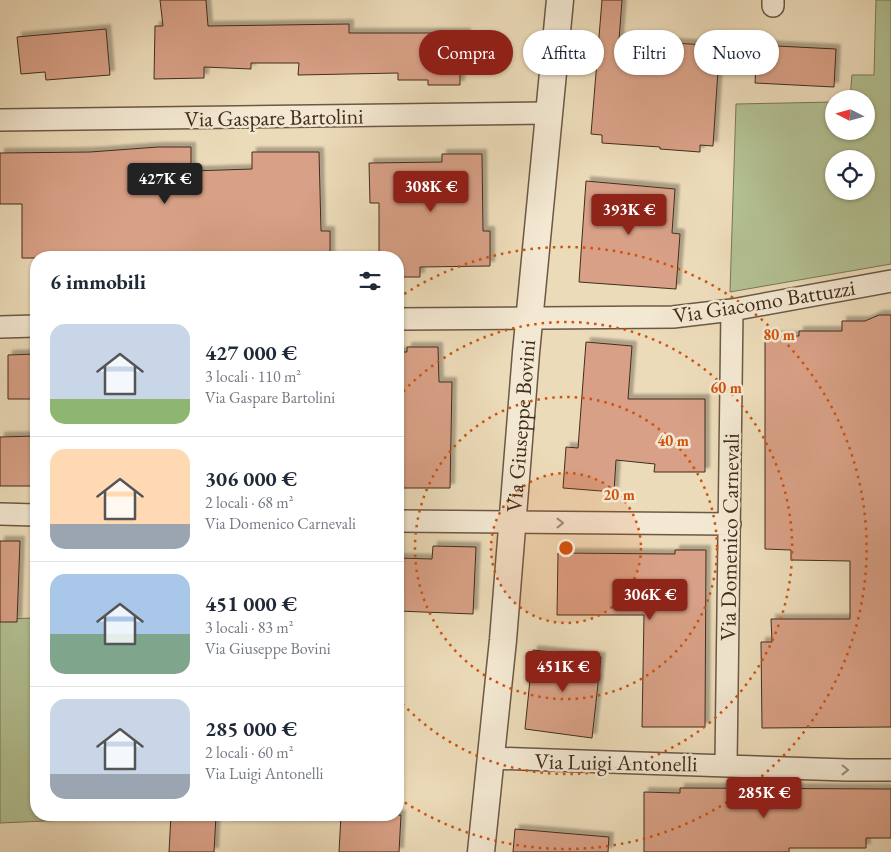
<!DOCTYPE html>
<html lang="it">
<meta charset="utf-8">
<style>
:root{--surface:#fff;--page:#f2f2f3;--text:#1f2937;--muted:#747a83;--line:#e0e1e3;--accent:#8f2418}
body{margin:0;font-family:"EB Garamond",serif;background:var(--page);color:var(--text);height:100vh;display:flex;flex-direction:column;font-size:19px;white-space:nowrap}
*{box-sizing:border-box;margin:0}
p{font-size:16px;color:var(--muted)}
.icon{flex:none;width:28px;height:28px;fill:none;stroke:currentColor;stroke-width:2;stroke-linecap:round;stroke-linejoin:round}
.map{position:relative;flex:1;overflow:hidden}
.details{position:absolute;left:30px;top:251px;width:374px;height:570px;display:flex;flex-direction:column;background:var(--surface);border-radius:20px;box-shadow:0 1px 4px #0004}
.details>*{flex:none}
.top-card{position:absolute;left:419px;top:30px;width:396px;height:45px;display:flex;gap:10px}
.needle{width:32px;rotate:276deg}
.fabs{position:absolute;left:825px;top:90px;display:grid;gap:10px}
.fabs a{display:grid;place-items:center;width:50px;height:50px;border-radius:50%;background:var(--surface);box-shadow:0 1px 4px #0004;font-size:25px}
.price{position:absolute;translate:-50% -42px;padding:0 11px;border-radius:5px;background:var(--accent);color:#fff;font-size:16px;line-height:32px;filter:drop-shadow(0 1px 2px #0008)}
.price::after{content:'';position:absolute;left:50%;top:30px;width:15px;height:11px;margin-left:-8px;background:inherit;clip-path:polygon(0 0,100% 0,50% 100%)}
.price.selected{background:#222;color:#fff}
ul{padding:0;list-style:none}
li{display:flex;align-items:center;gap:15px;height:125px;padding:0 20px}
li+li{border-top:1px solid var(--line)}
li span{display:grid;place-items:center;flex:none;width:140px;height:100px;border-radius:15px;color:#555}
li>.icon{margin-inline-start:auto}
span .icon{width:60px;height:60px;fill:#fffc;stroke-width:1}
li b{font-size:21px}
h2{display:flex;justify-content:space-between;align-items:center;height:60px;padding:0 20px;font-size:21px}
.chip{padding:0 18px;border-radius:22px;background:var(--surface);box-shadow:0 1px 4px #0004;font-size:18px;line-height:45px}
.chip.selected{background:var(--accent);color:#fff}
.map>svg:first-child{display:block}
.green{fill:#b3c193;stroke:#7a7758;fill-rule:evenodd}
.building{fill:#d8a086;stroke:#412d1d;filter:url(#shadow)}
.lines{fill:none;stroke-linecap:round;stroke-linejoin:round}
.minor-casing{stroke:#6c5844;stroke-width:24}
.tertiary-casing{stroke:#6c5844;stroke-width:29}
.minor{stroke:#f3e8d2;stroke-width:21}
.tertiary{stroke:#f3e8d2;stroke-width:26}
.oneway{stroke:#9a8a78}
.ring{fill:none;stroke:#cf520f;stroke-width:2.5;stroke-dasharray:2.5 5}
.labels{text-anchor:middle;stroke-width:5;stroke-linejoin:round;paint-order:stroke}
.street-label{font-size:22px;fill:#412d1d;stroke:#f3e8d2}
.centre{fill:#cf520f;stroke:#f3e8d2;stroke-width:2.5}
.ring-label{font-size:15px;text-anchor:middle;font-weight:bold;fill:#cf520f;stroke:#f3e8d2;stroke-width:5;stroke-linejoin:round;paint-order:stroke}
</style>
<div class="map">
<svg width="891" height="852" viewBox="0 0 891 852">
<defs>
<filter id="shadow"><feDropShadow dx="4.5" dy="-4.5" stdDeviation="1" flood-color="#0004"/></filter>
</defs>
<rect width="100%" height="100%" fill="#ecdbb9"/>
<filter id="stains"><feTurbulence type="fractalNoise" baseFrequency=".004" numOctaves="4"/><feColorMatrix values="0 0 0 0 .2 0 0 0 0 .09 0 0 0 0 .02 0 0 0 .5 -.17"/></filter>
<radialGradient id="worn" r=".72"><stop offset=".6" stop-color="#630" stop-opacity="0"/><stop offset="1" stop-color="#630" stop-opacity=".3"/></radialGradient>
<path class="green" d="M876 0H891V264L730 292 736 104 834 102V131H866V99H850L852 75H874ZM834 159H866V191H834Z
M36 618V815H68V820L0 823V619Z"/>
<path class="building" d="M160 0H206L208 26 349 24V33H466V65H460V85H428V80H398V73L298 75 299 63H251V69L204 67V78L154 79 155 26H163Z
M602 0H622L619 40 708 45 707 54 719 55 713 146 700 145V152L660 149V147L602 143V135L591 134Z
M106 29 110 75 46 80 45 72 21 74 17 37Z
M757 45 836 49 834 87 755 83Z
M158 147H191V171L252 169V152H319L321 231H330V258H22V204H0V153L90 152Z
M442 154H482L483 231H490V266L420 267V277H398V258H379V203H370L369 163 442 162Z
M586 181 675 189 672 233 680 234 676 289 579 282Z
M879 315H891V727L762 728 761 642H772L771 619H850V561L791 560V550L765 549V336H799V331H842V321H865Z
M586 342 632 346 628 399H705V472H654L655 464 616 460 614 492 563 488 566 447 578 448Z
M407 347H438L439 382H452L450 488H401V480H398V352H407Z
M36 354V399H8V355Z
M36 436V486H0V437Z
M0 541H20L17 622H0Z
M433 546 476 547 473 614 398 611V558L432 559Z
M675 550H706L705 727H642L644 615H557L558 553 675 554Z
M533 650 601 657 592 738 525 729Z
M680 788 891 789V838H866V848H789V852H644V792L680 793Z
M171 815H216L214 852H169Z
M341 815H401L399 852H339Z
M515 829 609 837 608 852H513Z"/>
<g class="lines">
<defs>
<path id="minor" d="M773 6V0
M0 120 548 113
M398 319 673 317 732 310 891 281
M0 327 36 326
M0 514 36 515
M398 521 730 524
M490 758 847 770H891
M726 764 732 310"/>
<g id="tertiary">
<path id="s1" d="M481 852 503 640 526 353 560 0"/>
</g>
</defs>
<use href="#minor" class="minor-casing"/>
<use href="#tertiary" class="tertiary-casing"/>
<use href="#minor" class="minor"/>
<use href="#tertiary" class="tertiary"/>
</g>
<defs><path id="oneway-chevron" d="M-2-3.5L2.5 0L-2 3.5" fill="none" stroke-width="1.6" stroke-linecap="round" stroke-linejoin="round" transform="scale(1.25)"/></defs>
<g class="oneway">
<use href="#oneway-chevron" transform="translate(560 523)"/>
<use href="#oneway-chevron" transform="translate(845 770) rotate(1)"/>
</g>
<circle cx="566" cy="548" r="75" fill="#cf520f" fill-opacity=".12"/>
<g class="ring">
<circle cx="566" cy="548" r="75"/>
<circle cx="566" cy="548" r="151"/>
<path d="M398 397A226 226 0 1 1 398 699"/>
<path d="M398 298A301 301 0 1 1 398 798"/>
</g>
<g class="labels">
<g class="street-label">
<text transform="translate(274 117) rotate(-1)" y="8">Via Gaspare Bartolini</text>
<text transform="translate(764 301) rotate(-9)" y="8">Via Giacomo Battuzzi</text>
<text dy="8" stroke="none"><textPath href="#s1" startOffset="428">Via Giuseppe Bovini</textPath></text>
<text transform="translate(729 537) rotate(-89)" y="8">Via Domenico Carnevali</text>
<text transform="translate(616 762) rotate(1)" y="8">Via Luigi Antonelli</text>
</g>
</g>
<circle cx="566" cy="548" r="8" class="centre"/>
<g class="ring-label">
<text x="779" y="340">80 m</text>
<text x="726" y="393">60 m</text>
<text x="673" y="446">40 m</text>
<text x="619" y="500">20 m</text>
</g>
<rect width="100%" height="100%" filter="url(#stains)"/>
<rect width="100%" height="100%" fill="url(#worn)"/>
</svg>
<div class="fabs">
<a><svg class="needle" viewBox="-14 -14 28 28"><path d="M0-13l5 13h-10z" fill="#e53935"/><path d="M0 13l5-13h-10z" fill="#747a83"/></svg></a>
<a><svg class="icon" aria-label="locate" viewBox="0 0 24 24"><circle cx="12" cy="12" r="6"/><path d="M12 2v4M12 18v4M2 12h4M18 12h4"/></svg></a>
</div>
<b class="price selected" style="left:165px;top:205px">427K €</b>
<b class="price" style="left:431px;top:213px">308K €</b>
<b class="price" style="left:629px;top:236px">393K €</b>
<b class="price" style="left:650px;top:621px">306K €</b>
<b class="price" style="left:563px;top:693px">451K €</b>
<b class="price" style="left:764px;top:819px">285K €</b>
<div class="top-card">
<a class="chip selected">Compra</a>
<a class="chip">Affitta</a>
<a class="chip">Filtri</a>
<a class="chip">Nuovo</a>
</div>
<section class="details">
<h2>6 immobili<svg class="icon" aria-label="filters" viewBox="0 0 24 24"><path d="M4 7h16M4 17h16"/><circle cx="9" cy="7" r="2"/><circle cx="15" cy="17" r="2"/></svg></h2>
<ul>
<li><span style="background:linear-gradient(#c9d6e8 75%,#8fb573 0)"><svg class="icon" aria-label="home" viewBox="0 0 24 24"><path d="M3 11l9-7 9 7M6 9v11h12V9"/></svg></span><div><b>427 000 €</b><p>3 locali · 110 m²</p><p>Via Gaspare Bartolini</p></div></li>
<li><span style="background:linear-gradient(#ffd9b3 75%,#9aa5b1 0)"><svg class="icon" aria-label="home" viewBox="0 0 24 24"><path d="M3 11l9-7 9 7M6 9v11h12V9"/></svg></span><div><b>306 000 €</b><p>2 locali · 68 m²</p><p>Via Domenico Carnevali</p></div></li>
<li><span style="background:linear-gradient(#a9c7e8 60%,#7fa58c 0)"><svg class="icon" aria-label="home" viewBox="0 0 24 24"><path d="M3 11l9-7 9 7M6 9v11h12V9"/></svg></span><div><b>451 000 €</b><p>3 locali · 83 m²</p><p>Via Giuseppe Bovini</p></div></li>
<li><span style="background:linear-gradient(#c9d6e8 75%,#9aa5b1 0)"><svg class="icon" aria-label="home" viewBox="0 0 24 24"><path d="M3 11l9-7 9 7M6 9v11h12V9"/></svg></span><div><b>285 000 €</b><p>2 locali · 60 m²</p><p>Via Luigi Antonelli</p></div></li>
</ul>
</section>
</div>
